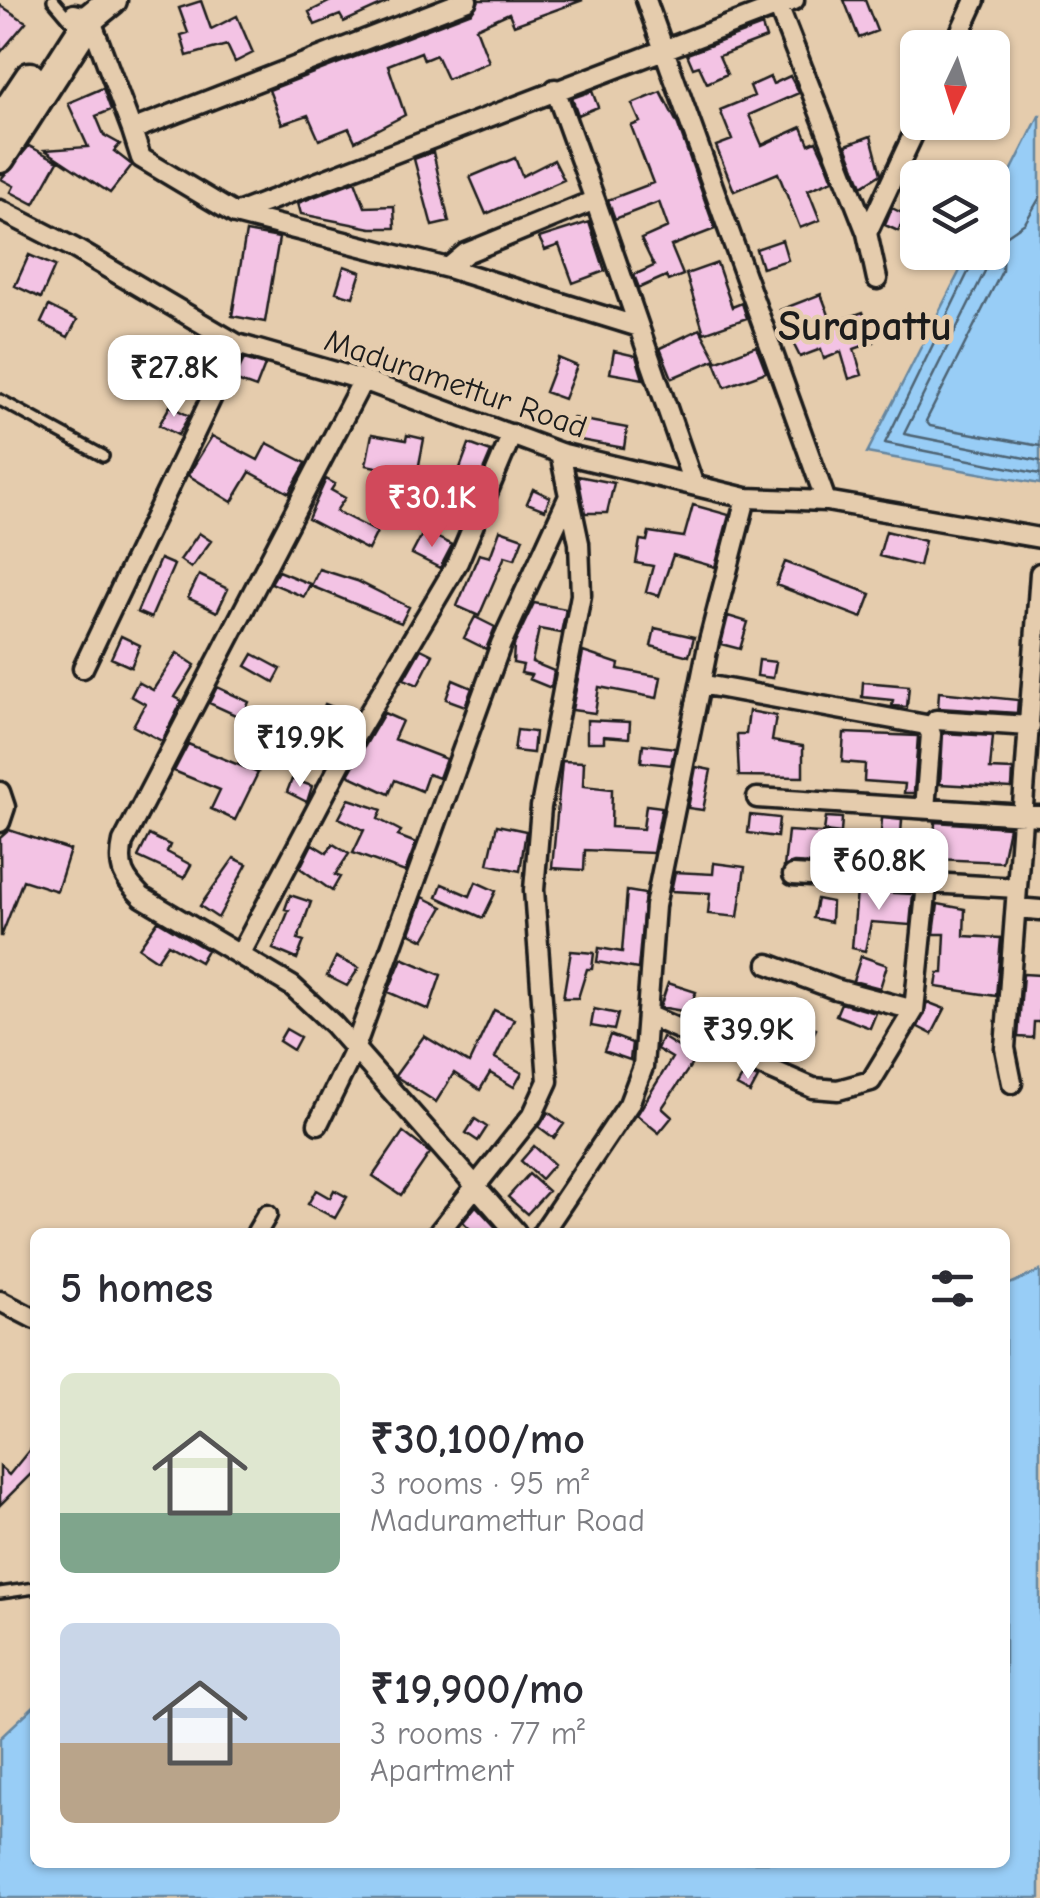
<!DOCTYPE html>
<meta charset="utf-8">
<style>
:root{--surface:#fff;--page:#f7f7f7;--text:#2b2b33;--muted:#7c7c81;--accent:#d1495b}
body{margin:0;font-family:"Comic Neue",sans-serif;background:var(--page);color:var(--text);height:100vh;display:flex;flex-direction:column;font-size:38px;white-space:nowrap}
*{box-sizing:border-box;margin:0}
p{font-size:32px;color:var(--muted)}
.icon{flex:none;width:55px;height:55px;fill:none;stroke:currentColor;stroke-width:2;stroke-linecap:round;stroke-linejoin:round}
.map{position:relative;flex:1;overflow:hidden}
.panel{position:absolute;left:30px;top:1228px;width:980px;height:640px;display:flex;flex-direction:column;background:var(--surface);border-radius:15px;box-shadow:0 2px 8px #0004}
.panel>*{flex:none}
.needle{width:65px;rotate:184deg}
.buttons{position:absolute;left:900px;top:30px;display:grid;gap:20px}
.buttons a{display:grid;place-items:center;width:110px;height:110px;border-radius:15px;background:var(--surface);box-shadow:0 2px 8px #0004;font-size:50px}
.price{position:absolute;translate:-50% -85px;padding:0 22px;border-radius:20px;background:#fff;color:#222;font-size:32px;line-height:65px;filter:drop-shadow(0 2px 5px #0008)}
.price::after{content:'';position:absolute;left:50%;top:60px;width:30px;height:22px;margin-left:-15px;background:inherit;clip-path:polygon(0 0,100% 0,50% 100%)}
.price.on{background:var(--accent);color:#fff}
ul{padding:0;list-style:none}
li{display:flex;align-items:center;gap:30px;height:250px;padding:0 30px}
li span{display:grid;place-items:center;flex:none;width:280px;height:200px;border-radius:15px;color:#555}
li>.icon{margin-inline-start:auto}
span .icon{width:120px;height:120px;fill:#fffc;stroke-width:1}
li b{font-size:42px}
h2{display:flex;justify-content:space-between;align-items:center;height:120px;padding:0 30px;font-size:42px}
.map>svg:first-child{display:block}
.water{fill:#98cdf6;stroke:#66869f;stroke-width:2.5}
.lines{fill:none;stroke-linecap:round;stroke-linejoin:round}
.shore{stroke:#4e6373;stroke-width:2.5}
.building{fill:#f3c3e4;stroke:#1c1c1c;stroke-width:2.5}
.lane-casing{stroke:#1c1c1c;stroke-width:16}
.street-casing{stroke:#1c1c1c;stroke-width:25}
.primary-casing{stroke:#1c1c1c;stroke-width:35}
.lane{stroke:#e5ccad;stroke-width:9}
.street{stroke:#e5ccad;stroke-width:18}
.primary{stroke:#e5ccad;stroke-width:28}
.labels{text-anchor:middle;stroke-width:9;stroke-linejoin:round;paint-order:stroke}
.street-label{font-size:32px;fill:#1c1c1c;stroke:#e5ccad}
.district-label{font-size:42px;font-weight:bold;fill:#1c1c1c;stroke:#e5ccad}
</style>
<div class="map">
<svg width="1040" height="1898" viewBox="0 0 1040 1898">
<rect width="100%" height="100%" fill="#e5ccad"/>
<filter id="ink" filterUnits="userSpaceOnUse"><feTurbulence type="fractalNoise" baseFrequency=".01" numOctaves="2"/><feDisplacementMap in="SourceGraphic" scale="20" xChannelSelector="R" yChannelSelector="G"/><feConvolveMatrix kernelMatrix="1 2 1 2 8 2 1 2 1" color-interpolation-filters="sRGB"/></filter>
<g filter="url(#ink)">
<path class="water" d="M1040 114V484L867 453 969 253 992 252 993 207Z
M1040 1271V1898H0V1738L35 1705V1862H1005V1286Z"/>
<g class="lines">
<path class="shore" d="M1040 197 1025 223 1003 238 1002 271 926 421 930 426 1040 446
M978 252 885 443 1040 474
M990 252 988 265 904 434 1040 461"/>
</g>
<path class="building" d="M333 0H388V2L344 22 340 15 315 25 309 12Z
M479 0H583L514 25 509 13 476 28 489 62 447 79 436 55 424 60 421 52 388 65 405 115 355 141 349 128 319 140 308 115 282 124 269 90 472 12Z
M844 0H865L877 31 859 38Z
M201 1 211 29 237 16 253 53 235 62 227 45 187 56 181 35 188 33 179 8Z
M0 5 26 22 0 53Z
M762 26 766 38 719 56 727 74 707 83 699 66 693 68 687 54Z
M790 76 799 93 749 115 762 145 802 127 809 144 816 141 828 167 833 180 808 190 820 220 800 228 778 173 734 191 716 146 732 140 720 110 754 96 750 86 770 77 773 84Z
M103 88 111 110 96 116 104 135 120 144 114 151 132 165 110 193 45 150 88 147 68 103Z
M592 91 598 107 578 115 572 98Z
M661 92 678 125 715 229 671 246 683 275 668 281 666 276 639 288 634 275 654 266 641 239 668 227 659 202 615 219 608 200 653 183 631 126 640 122 632 104Z
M871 136 881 174 862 186 846 145Z
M29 146 58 161 34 204 11 192 14 186 1 179Z
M433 152 449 222 432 226 414 159Z
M515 158 522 176 554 160 564 180 486 214 470 177Z
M355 181 365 207 394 206 395 228H371L301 214 298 203Z
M892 208 906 215 898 231 885 225Z
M589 222 605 271 573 283 559 245 545 250 539 238Z
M246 232 279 238 265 322 232 316Z
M782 240 788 260 762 268 756 249Z
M29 255 55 266 41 298 15 286Z
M717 263 732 307 742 303 747 318 704 333 686 274Z
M344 266 361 272 353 297 336 292Z
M821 294 832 323 863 312 874 342 854 349 862 375 849 379 841 352 824 359 821 349 800 357 791 339 780 310Z
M49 306 77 320 68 337 41 323Z
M700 329 716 359 672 378 660 348Z
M756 346 766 372 725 387 715 362Z
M614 351 636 356 643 379 610 373Z
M558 358 577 366 564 399 545 392Z
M244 359 265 365 256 388 234 380Z
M170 406 189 416 178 435 159 425Z
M573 418 627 428 624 448 569 438Z
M372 434 406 440 407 435 424 439 417 475 366 465Z
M212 436 258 460 267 443 306 463 289 493 250 472 232 502 188 475Z
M469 444 491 452 473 494 453 487Z
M416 476 447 490 439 508 408 494Z
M578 476 614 483 607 513H585Z
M326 479 335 484 331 490 345 498 336 511 377 532 368 550 308 519Z
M533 489 550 497 545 510 527 503Z
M693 505 729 515 715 567 673 555 659 596 646 592 653 566 636 563 640 540 647 541 649 532 684 537Z
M500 530 523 538 515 559 505 556 479 616 457 606 479 554 490 557Z
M424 531 452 545 440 568 412 554Z
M886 531 925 541 919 566 879 556Z
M199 533 211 541 191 568 180 560Z
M160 559 174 565 151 618 137 612Z
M785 562 871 594 862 618 776 585Z
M319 569 357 581 409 607 401 623 311 586Z
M278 571 310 584 304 597 271 583Z
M199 575 228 589 217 612 188 598Z
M534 603 566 609 561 633 539 629 532 662 554 671 551 688 529 679 531 675 521 673 523 665 513 663 514 645Z
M728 616 748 622 740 649 721 644Z
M475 617 495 627 486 649 464 638Z
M655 628 694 637 689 656 651 646Z
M121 636 140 645 131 667 111 658Z
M421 649 433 655 418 685 404 679Z
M583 652 619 664 618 669 661 677 657 698 599 687 595 713 572 710Z
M177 653 195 665 175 697 182 701 162 741 133 726 145 704 131 696 138 682 153 690Z
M253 654 281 669 274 682 246 666Z
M759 660 776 662 773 678 757 676Z
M453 680 472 688 465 706 446 699Z
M863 682 909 686 907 707 892 706 893 700 862 697Z
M217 687 249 702 242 718 209 703Z
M939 692 1018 700 1017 713 938 708Z
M325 704 353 715 326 765 273 742 271 748 251 739 261 715 305 734 311 721 317 724Z
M749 711 776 716 772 741 803 746V777L739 776 737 734H746Z
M384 713 402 721 394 739 446 759 439 778 428 774 422 791 395 780 389 794 348 775Z
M587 720 630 722 629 738 604 736V742H587Z
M517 730 535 732 533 753 514 751Z
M844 733 918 736 914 793H904L905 784 864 781 865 764 842 762Z
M943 733 993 736 990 769 1013 770 1012 788 940 784Z
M188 744 258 773 235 820 211 809 220 790 174 771Z
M643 744 675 748 671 765 641 762Z
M562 761 584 762 583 786 612 789 611 827 643 829 646 805 662 807 653 853 585 850 584 870 552 868Z
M696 767 711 770 703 810 688 808Z
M292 779 312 786 307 802 287 792Z
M349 799 382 810 378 819 401 831 398 836 416 843 405 872 353 853 364 830 339 818Z
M750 815 779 818 777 837 748 833Z
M826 817 842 818 841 833 824 831Z
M882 818 902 820 900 848 880 847Z
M935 822 1009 827 1002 862 936 859 935 871 913 869 915 841 934 842Z
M497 825 526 831 520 871 488 864Z
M9 830 70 850 57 891 23 880 1 937 0 838Z
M788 831 835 834 833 865 794 863 784 867Z
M149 835 170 845 167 852 191 865 184 878 138 857Z
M861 838 877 839 875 857 860 856Z
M312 844 327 853 333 844 349 854 335 875 340 877 332 891 300 868Z
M234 858 247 864 218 918 200 906Z
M714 863 745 867 738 917 708 914 710 893 671 891 675 872 713 874Z
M476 882 496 891 483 918 437 897 442 884 470 896Z
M627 891 645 894 638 969 597 962 599 948 622 952Z
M857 891 913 894 910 925 871 922 865 951 852 948Z
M290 895 311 902 298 939 304 941 297 959 273 949 289 910 285 909Z
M423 897 443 907 424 940 410 933Z
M817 899 832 902 831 922 813 918Z
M938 904 965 909 964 936 1001 938 996 996 936 987 938 973H943L945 934H934Z
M158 921 207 950 200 962 168 944 157 960 139 948Z
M571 951 594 953 592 969H587L578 998H563Z
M861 956 887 965 880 988 853 981Z
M336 957 359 968 347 986 327 976Z
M402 958 441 975 429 1010 388 992Z
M1023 974 1040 975V1022H1034L1033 1038 1018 1037Z
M668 983 696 992 688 1012 660 1007Z
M927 1002 945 1009 932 1034 918 1027Z
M841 1003 876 1013 870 1028 836 1015Z
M594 1009 618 1014 614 1030 591 1026Z
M494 1010 514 1019 495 1058 522 1073 514 1087 490 1073 480 1090 454 1073 436 1102 395 1076 424 1036 469 1063Z
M782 1012 816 1029 809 1043 792 1035 782 1056 764 1047Z
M286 1029 300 1037 293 1050 279 1041Z
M610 1035 632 1043 630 1060 604 1051Z
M662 1037 696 1058 662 1108 672 1117 659 1133 637 1115 672 1058 657 1049Z
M745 1072 758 1078 750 1093 737 1086Z
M548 1112 564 1124 554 1138 539 1127Z
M475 1119 487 1127 478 1141 466 1133Z
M403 1132 430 1153 401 1195 373 1176Z
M534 1146 554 1164 541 1179 521 1161Z
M529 1174 548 1191 527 1214 508 1197Z
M316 1190 330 1198 334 1190 347 1197 335 1218 308 1204Z
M476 1206 500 1232H473L463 1222Z
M35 1443V1470L0 1505V1467L9 1475Z"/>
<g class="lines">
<defs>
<path id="lane" d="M53 0 70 20
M0 400 103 456
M0 1593 35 1588"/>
<path id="street" d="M646 0 826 501
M778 6 867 233 877 279
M74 14 90 18 132 130
M953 48 975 0
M555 89 595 200 466 253 448 268 235 214 794 0
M595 200 693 483
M0 210 74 248 237 344 363 380 560 453 746 498 826 501 1040 538
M235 214 141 158 132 130 467 0
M867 233 919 122
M448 268 639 327
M363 380 123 842C117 868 124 879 142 897L292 986 333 1024 516 1232
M83 668 237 344
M700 684 926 725 931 734 925 809
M936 720 1030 726
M0 792 5 807 0 822
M757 798 1040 816
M793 875 1017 888 1040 573
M1016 908 1040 910
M240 955 353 740 458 562 512 434
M768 964 835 989 914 1010
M649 1016 813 1088 838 1090 871 1081 914 1010 927 884
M1012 1083 1005 1048 1017 888
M318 1124 354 1050 501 644 569 496
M257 1232 267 1215
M439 1232 533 1114 548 1081 534 890 541 807 581 595 579 543 560 453
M543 1232 629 1104 643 1067 655 906 709 641 746 498
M0 1301 35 1319"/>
<path id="primary" d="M0 122 30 77
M0 158 90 18 112 0"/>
</defs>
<use href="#lane" class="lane-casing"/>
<use href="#street" class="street-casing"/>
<use href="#primary" class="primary-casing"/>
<use href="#lane" class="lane"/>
<use href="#street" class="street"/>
<use href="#primary" class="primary"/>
</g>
</g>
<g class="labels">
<g class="street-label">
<text transform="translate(456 383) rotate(19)" y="11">Maduramettur Road</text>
</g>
<g class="district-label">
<text x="865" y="340">Surapattu</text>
</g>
</g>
</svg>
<div class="buttons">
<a><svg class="needle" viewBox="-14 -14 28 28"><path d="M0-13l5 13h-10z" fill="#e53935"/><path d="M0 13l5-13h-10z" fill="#7c7c81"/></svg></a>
<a><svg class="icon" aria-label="layers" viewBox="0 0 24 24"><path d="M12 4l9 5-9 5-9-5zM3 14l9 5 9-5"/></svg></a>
</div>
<b class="price" style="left:174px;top:420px">₹27.8K</b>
<b class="price on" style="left:432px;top:550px">₹30.1K</b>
<b class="price" style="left:300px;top:790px">₹19.9K</b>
<b class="price" style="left:879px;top:913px">₹60.8K</b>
<b class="price" style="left:748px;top:1082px">₹39.9K</b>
<section class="panel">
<h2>5 homes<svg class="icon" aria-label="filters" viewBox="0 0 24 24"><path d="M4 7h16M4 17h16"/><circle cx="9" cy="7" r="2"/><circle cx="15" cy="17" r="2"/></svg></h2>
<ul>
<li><span style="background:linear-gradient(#dfe7d0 70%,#7fa58c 0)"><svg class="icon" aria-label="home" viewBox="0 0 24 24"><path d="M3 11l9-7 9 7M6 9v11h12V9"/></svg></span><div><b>₹30,100/mo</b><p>3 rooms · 95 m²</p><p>Maduramettur Road</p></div></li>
<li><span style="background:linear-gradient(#c9d6e8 60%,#b9a48a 0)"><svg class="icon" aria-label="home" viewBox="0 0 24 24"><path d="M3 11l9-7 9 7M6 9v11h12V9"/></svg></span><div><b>₹19,900/mo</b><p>3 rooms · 77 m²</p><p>Apartment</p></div></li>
</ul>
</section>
</div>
